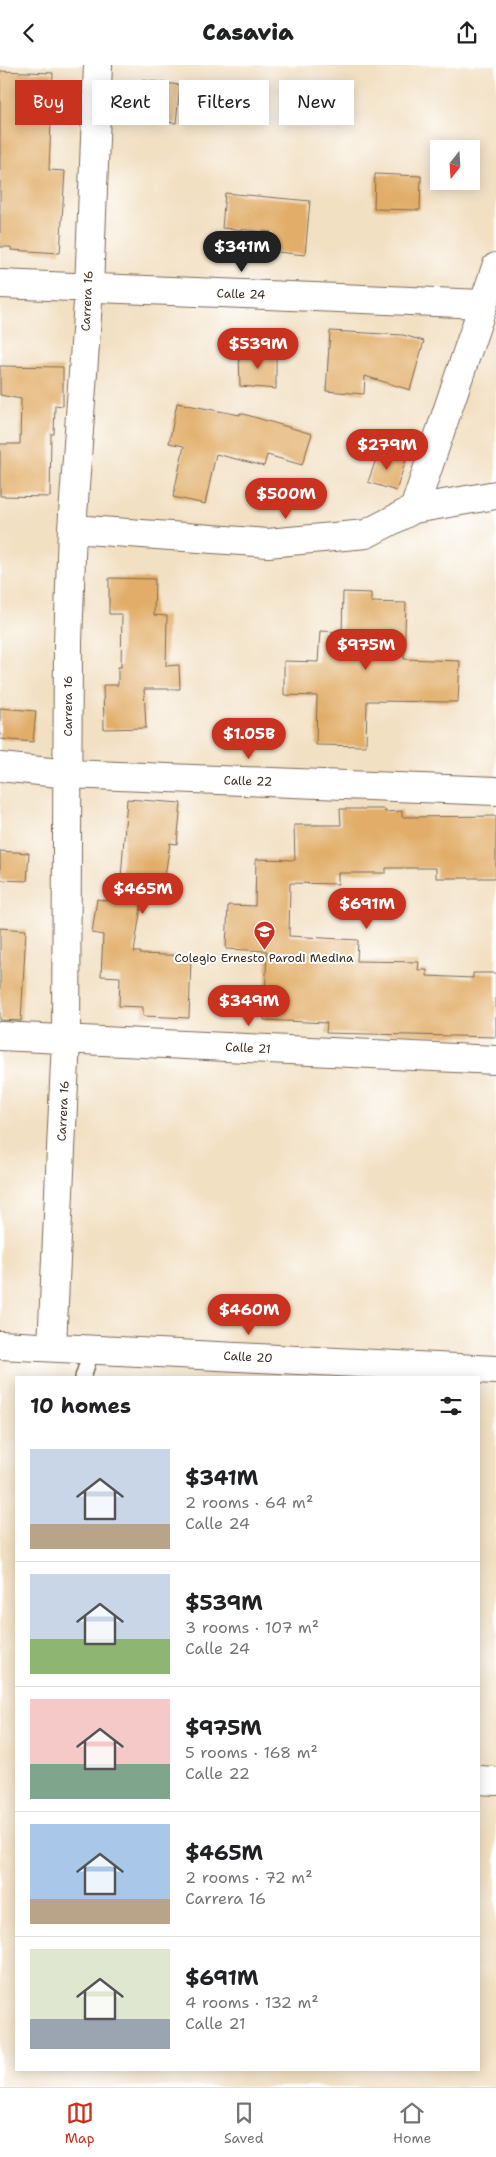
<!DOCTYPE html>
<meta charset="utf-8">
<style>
:root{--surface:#fff;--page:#f6f6f6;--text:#202124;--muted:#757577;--line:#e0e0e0;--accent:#c8321e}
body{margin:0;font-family:"Shantell Sans",sans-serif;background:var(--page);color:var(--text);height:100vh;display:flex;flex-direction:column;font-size:19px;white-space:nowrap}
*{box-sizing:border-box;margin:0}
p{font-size:16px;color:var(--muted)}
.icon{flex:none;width:28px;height:28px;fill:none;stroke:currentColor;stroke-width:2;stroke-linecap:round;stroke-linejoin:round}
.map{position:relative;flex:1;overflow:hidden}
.details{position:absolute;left:15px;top:1311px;width:465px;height:695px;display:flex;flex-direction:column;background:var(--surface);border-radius:0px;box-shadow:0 2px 12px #0003}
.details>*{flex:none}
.banner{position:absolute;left:15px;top:15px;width:466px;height:45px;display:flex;gap:10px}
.needle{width:32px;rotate:197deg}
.controls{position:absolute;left:430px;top:75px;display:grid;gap:10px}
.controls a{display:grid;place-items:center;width:50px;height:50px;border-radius:0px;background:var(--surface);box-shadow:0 2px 12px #0003;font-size:25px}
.price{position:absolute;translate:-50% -42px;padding:0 11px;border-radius:18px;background:var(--accent);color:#fff;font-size:16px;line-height:32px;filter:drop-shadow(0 1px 2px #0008)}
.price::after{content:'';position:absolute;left:50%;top:30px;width:15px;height:11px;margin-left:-8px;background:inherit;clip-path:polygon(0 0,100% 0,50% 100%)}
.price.on{background:#222;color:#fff}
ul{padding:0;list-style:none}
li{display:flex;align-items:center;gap:15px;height:125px;padding:0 15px}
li+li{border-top:1px solid var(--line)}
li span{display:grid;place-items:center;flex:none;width:140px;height:100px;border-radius:0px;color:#555}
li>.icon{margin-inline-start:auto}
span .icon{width:60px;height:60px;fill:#fffc;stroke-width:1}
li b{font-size:21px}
h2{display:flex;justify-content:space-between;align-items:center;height:60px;padding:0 15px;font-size:21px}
.chip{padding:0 18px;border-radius:0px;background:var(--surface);box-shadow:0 2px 12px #0003;font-size:18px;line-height:45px}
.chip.on{background:var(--accent);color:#fff}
header{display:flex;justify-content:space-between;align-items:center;height:65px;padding:0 15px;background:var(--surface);font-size:22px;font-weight:800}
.tabs{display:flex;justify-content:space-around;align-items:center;height:70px;border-top:1px solid var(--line);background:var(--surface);font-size:14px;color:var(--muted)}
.tabs a{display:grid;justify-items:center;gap:2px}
.tabs .on{color:var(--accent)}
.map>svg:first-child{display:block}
.building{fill:#e1ad67}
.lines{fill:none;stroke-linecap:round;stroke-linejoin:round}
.service-casing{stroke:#7b6a58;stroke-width:18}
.minor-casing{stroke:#7b6a58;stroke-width:30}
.service{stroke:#fff;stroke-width:15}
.minor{stroke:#fff;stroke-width:28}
.labels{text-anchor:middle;stroke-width:4;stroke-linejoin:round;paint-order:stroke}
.street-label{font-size:12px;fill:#3b2a1e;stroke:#fff}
.poi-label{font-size:12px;fill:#3b2a1e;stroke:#fff}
</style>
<header><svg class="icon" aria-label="back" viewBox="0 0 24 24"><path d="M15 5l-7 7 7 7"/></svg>Casavia<svg class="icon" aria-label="share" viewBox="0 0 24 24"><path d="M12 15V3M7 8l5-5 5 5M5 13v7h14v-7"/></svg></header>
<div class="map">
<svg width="496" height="2022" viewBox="0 0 496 2022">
<rect width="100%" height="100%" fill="#fff"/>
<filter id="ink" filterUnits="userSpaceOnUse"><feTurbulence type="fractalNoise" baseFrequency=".02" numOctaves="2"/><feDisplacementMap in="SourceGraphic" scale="10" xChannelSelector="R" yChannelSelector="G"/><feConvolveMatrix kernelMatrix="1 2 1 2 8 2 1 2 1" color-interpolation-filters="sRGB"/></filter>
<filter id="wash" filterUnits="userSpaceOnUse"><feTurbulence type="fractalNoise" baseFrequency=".0096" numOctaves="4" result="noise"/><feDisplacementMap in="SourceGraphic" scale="20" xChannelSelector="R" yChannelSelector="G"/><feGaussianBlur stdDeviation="1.12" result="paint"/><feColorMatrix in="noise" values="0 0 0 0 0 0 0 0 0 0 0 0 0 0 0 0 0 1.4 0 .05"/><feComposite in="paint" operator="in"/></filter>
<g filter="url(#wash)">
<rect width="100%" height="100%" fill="#f2e0c3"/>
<g id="blocks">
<path class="building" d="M0 6 53 8 49 105 65 106 60 188 11 185V182H0Z
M142 15 180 20 176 58 138 54Z
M375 109 421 111 420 145 374 144Z
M225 128 310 136 305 190 269 186 271 167 222 163Z
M330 266 403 270 424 276 410 325 365 311 364 329 326 326Z
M276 287V324L240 321 239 288Z
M0 301 63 302V341L55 340 54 369H51L50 432 0 431V379H20L21 334 0 330Z
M177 338 240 350V348L312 369 302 400 267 390 264 401 216 389 205 439 173 432 184 381 169 378Z
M379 386 406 395 396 426 368 417Z
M109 513 155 514 154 550 167 551 166 601 179 600 180 624H144L146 663 104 664 103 620H118V602H121L122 549H109Z
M343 527 371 528V537L406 538 404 594 460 596 458 637 367 636 366 681 316 680 317 631 284 630V596L318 597 320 566 342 567Z
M0 643 36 646 33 677 0 674Z
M127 734 181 738 177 779 170 778 161 838 142 835 134 887H141L140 889 191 891 189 953 143 951V942L119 941 120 912 101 911 103 870 92 868 97 834 108 836 112 812 121 813Z
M340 744H385V747L402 746V752L496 751V813H436V803H386V808H338V819L290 818 289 871 358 875 357 896 419 897 418 905H427V911L473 913V908H496V972L326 968 327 958 264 955 267 886 226 884 228 840 255 841 256 794 295 795 294 760H341Z
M0 786 29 788 27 816 0 815Z
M0 863 26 865 21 956 0 955Z"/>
</g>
</g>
<g filter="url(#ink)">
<use href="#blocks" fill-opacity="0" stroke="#7b6a58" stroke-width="1"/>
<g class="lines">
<defs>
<path id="service" d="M83 1312 92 1284"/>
<path id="minor" d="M0 219 483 239
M414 444 496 202
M72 464 268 478 366 469 414 444 496 430
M0 702 69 709 496 726
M0 971 496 995
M0 1280 496 1305
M52 1282 66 974 68 578 72 464 89 223 98 0
M479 1715 496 1716"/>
</defs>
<use href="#service" class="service-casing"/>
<use href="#minor" class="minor-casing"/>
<use href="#service" class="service"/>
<use href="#minor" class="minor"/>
</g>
</g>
<defs>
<symbol id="school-pin" viewBox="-11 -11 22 30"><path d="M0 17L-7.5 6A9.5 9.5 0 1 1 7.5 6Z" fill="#c8321e" stroke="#fff"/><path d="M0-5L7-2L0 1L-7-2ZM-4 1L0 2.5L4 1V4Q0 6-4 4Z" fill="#fff"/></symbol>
</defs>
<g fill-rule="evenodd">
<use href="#school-pin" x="252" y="854" width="25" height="34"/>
</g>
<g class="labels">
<g class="street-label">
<text transform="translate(241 229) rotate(2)" y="4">Calle 24</text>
<text transform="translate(87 236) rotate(-87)" y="4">Carrera 16</text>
<text transform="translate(68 641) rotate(-90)" y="4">Carrera 16</text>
<text transform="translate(248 716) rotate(2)" y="4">Calle 22</text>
<text transform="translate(248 983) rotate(3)" y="4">Calle 21</text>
<text transform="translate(63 1046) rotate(-87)" y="4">Carrera 16</text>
<text transform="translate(248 1292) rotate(3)" y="4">Calle 20</text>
</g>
<g class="poi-label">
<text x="264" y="897">Colegio Ernesto Parodi Medina</text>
</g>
</g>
</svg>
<div class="controls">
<a><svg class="needle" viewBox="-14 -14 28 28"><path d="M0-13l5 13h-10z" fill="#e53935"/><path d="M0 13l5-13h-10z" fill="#757577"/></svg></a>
</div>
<b class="price on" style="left:242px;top:208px">$341M</b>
<b class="price" style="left:258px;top:305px">$539M</b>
<b class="price" style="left:387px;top:406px">$279M</b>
<b class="price" style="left:286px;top:455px">$500M</b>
<b class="price" style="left:366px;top:606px">$975M</b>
<b class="price" style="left:249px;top:695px">$1.05B</b>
<b class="price" style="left:143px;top:850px">$465M</b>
<b class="price" style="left:367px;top:865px">$691M</b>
<b class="price" style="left:249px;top:962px">$349M</b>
<b class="price" style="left:249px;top:1271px">$460M</b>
<div class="banner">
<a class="chip on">Buy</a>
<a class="chip">Rent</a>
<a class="chip">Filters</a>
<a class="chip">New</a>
</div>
<section class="details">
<h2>10 homes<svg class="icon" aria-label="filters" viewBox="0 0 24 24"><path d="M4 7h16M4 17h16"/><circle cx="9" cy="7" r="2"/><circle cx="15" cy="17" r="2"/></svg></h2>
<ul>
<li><span style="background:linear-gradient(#c9d6e8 75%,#b9a48a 0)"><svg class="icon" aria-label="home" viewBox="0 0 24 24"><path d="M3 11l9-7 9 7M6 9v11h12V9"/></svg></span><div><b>$341M</b><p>2 rooms · 64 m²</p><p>Calle 24</p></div></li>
<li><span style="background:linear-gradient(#c9d6e8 65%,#8fb573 0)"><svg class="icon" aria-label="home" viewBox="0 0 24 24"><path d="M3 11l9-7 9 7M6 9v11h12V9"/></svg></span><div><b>$539M</b><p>3 rooms · 107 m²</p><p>Calle 24</p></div></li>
<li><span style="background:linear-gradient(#f6c9c9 65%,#7fa58c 0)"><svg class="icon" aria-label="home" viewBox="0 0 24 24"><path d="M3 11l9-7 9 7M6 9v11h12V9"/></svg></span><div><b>$975M</b><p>5 rooms · 168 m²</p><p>Calle 22</p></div></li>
<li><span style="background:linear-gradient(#a9c7e8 75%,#b9a48a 0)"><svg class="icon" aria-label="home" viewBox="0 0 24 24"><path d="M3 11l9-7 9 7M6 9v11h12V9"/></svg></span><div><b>$465M</b><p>2 rooms · 72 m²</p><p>Carrera 16</p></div></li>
<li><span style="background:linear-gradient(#dfe7d0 70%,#9aa5b1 0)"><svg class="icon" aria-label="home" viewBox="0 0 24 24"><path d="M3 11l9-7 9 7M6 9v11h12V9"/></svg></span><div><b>$691M</b><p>4 rooms · 132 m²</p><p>Calle 21</p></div></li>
</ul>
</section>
</div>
<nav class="tabs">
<a class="on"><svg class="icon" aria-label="map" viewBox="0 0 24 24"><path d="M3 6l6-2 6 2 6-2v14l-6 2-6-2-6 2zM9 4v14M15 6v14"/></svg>Map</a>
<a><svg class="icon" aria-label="saved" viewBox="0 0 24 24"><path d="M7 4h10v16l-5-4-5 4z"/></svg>Saved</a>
<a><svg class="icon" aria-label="home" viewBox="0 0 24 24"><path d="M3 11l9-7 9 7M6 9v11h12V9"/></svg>Home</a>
</nav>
